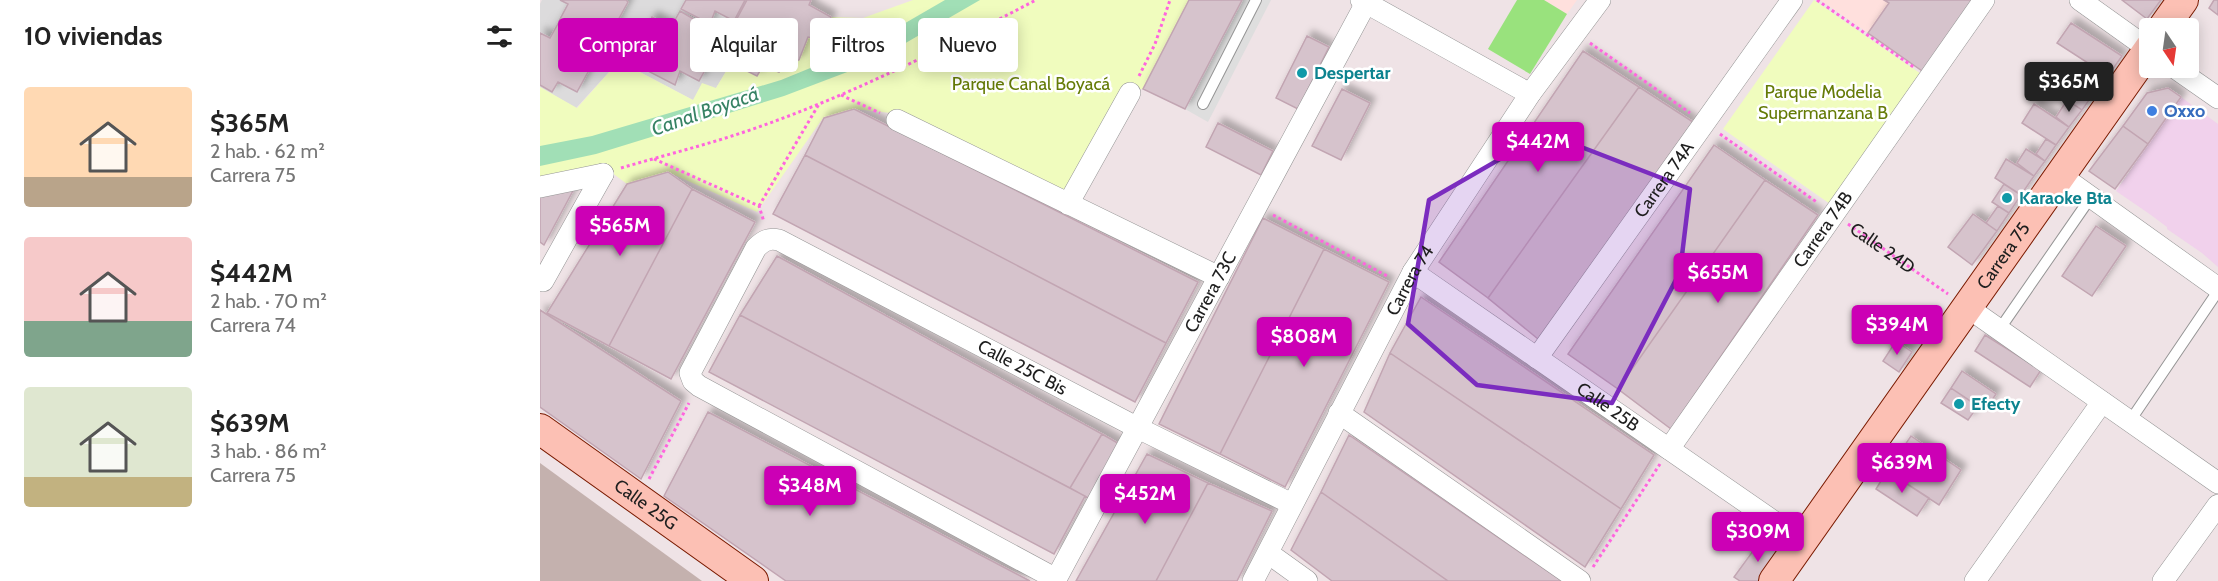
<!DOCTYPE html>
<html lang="es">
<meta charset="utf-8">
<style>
:root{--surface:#fff;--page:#f2f2f2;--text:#222;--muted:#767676;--accent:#cc00b5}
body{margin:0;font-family:Cabin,sans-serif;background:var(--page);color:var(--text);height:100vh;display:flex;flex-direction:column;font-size:22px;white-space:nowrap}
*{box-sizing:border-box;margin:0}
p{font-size:20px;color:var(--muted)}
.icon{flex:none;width:33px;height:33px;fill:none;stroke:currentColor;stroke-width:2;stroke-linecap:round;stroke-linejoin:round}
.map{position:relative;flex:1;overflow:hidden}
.panel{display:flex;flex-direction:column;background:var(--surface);width:540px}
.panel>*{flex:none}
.top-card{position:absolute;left:18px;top:18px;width:570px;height:54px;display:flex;gap:12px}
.needle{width:39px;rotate:167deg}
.buttons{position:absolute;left:1599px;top:18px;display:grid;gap:12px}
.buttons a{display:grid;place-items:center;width:60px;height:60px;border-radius:6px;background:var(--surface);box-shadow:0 3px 15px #0003;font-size:30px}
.price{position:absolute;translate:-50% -51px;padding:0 14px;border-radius:6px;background:var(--accent);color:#fff;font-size:20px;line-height:39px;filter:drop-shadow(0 2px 3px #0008)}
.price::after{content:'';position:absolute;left:50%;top:36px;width:18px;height:14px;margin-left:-9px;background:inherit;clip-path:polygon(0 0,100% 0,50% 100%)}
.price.selected{background:#222;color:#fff}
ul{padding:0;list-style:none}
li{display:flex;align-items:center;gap:18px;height:150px;padding:0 24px}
li span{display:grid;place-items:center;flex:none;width:168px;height:120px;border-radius:6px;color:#555}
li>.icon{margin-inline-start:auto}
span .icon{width:72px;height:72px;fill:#fffc;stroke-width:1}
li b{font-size:26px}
h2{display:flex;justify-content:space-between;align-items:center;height:72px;padding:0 24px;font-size:26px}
.pill{padding:0 21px;border-radius:6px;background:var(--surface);box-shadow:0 3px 15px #0003;font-size:21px;line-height:54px}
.pill.selected{background:var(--accent);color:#fff}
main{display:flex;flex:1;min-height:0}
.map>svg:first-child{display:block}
.residential{fill:#dcdbdc}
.commercial{fill:#f1d1ec}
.education{fill:#ffe0dd}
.construction{fill:#c4b1ae}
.park{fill:#f0fcbe}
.pitch{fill:#99e27d}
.parking{fill:#dedede}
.water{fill:#a1dfb6}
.building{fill:#d6c3cc;stroke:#c2a5b2;stroke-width:1.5;filter:url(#shadow)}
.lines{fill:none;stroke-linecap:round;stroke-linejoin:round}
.lane-casing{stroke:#959595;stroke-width:12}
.street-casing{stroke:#959595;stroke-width:22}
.secondary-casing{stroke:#7a1a00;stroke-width:32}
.path{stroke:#ff65de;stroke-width:3;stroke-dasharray:3 3;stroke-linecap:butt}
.lane{stroke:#fff;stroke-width:10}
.street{stroke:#fff;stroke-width:21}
.secondary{stroke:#fcc0b4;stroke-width:30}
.marked{fill:#7b2cbf;fill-opacity:0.2;stroke:#7b2cbf;stroke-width:4.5;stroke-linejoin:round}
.culture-dot{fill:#0f9aa8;stroke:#fff;stroke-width:2}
.shop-dot{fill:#3f7fe0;stroke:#fff;stroke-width:2}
.labels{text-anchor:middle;stroke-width:5;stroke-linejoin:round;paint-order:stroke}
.culture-label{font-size:18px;font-weight:bold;fill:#0d838f;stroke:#fff;text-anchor:start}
.park-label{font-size:18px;fill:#657b07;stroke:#fff}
.shop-label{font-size:18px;font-weight:bold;fill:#366cbe;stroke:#fff;text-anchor:start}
.street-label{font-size:18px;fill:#1e1e1e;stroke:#fff}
.water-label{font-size:20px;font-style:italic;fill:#368264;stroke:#fff}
</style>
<main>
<section class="panel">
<h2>10 viviendas<svg class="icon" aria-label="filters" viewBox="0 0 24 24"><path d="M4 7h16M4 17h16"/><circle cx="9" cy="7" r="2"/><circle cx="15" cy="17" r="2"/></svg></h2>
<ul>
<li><span style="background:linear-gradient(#ffd9b3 75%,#b9a48a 0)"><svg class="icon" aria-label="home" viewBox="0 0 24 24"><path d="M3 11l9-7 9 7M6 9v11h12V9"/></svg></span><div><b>$365M</b><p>2 hab. · 62 m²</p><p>Carrera 75</p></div></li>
<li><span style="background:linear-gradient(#f6c9c9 70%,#7fa58c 0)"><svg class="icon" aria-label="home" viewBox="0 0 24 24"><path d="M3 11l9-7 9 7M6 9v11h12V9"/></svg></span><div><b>$442M</b><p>2 hab. · 70 m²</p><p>Carrera 74</p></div></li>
<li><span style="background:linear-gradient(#dfe7d0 75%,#c2b280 0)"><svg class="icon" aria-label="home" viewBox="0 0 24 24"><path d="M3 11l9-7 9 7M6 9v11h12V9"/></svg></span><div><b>$639M</b><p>3 hab. · 86 m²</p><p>Carrera 75</p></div></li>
</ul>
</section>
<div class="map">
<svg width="1678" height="581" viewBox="0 0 1678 581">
<defs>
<filter id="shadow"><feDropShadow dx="5.5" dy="-5.5" stdDeviation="3" flood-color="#0004"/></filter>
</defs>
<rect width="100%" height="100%" fill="#efe3e6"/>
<path class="residential" d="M2 0H207L177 55 191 63 176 88 153 100 79 61 36 108 0 87V4Z"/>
<path class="commercial" d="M1641 97 1678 124V267L1662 253 1627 229V227L1611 215 1576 191Z"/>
<path class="education" d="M1004 0H1037L1027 14Z
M1280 0H1344L1349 3 1328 33Z"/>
<path class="construction" d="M0 463 162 581H0Z"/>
<path class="park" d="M373 0H649L603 89H585L526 193 360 114 314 109 283 118 217 212 128 172 87 184 63 166 0 179V87L37 108 79 61 153 100 162 83 176 88 191 63 216 76 223 66 239 72 245 64 259 60 268 37 279 39 291 17 323 18Z
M1274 0 1384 76 1293 206 1183 129Z"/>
<path class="pitch" d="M977 0H1004L1027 14 990 74 948 49Z"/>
<path class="parking" d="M702 0H731L668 122 645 109Z"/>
<path class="water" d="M405 0H440L331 63 244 96 56 154 0 166V146L52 136 241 80 329 44Z"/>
<path class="building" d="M20 0H86L88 2 71 33 53 23 48 36 19 21 28 4Z
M146 0H205L194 21 175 11 170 24 141 9Z
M207 0H271L269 5 291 17 279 39 268 37 259 60 245 64 239 72 223 66 217 76 177 56Z
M649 0H702L645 109 603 89Z
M1344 0H1437L1385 73 1328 33 1349 3Z
M1582 0H1621L1607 19Z
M1674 0H1678V15L1669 8Z
M140 11 169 28 159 41 176 50 159 81 140 71 135 85 106 70 115 53 98 43 112 17 131 27Z
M19 22 48 39 38 52 54 61 37 92 18 82 12 92 0 85V33L10 38Z
M1531 23 1582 56 1568 76 1517 43Z
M767 36 789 47 758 109 736 98Z
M1043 51 1099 87 948 298 899 262Z
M1537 85 1552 96 1542 110 1527 100Z
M1099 87 1153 122 998 339 948 298Z
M1628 88 1641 97 1608 144 1583 126 1607 93Z
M802 89 830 103 801 160 772 146Z
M1527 100 1542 110 1529 127 1516 117Z
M1494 104 1529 127 1516 145 1482 123Z
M314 109 658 282 626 343 265 155 284 118Z
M678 123 733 151 721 175 666 147Z
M1583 126 1608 144 1575 189 1549 171Z
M1506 139 1516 145 1505 161 1496 154Z
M1174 145 1225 180 1078 389 1028 354Z
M1486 149 1505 161 1494 176 1477 163Z
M265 155 626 343 595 402 233 214Z
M1466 159 1494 176 1481 195 1455 178Z
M128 172 152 189 69 346 7 313 87 184Z
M1225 180 1278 215 1131 429 1078 389Z
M1464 184 1481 195 1469 213 1452 202Z
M35 187 4 245 0 242V195Z
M152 189 215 222 131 379 69 346Z
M1458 206 1469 213 1457 231 1446 223Z
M1433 214 1457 231 1432 265 1408 247Z
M723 218 784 249 680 454 619 424Z
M1556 226 1586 246 1552 296 1522 276Z
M784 249 849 282 745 487 680 454Z
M237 256 562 434 530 488 200 315Z
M881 297 1114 455 1081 509 850 353Z
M0 310 141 401 101 479 0 407Z
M200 315 545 496 514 554 169 372Z
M1379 317 1391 325 1381 340 1369 332Z
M1445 335 1501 370 1490 387 1435 351Z
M1356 341 1372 352 1359 372 1343 361Z
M850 353 1081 509 1045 567 824 412Z
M1422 371 1456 394 1445 411 1411 388Z
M1411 388 1438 406 1428 420 1401 403Z
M168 412 490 581H246L124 496Z
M562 434 581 445 550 499 530 488Z
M809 435 1022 581H908L781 492Z
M1371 436 1421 470 1399 505 1347 471Z
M607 454 668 483 616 581H536Z
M1347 471 1389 498 1377 516 1336 489Z
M668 483 732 511 697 581H616Z
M781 492 908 581H792L751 550Z
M1221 540 1240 553 1219 581H1200L1194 577Z"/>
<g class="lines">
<defs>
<path id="lane" d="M663 104 716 0
M1459 330 1551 197
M1590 421 1678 291"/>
<g id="street">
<path d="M821 0 990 94"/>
<path d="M1540 0 1610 50"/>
<path d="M1635 68 1678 98"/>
<path d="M357 120 679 277"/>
<path d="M1520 175 1678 288"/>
<path d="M0 187 63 174"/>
<path d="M528 204 590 93"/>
<path id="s2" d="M873 272 1262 541"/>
<path d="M3 281 63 174"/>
<path d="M1427 307 1678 483"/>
<path id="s3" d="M997 358 1252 0"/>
<path d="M799 413 1040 581"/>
<path id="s4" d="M1129 449 1444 0"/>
<path d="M728 553 767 581"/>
<path id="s5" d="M516 579 159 386 153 381 150 373 216 248C224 240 229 238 239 240L598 428 752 504"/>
<path id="s6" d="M515 581 826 3"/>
<path id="s7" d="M713 581 873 272 990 94 1060 0"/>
<path d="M1435 581 1562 402"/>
<path d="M1623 581 1678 505"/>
</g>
<g id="secondary">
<path d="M1623 28 1643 0"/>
<path id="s8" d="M0 429 213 581"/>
<path id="s9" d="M1234 581 1610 48"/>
</g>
</defs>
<use href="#lane" class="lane-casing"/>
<use href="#street" class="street-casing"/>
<use href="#secondary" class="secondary-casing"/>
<g class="path">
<path d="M1277 0 1375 68"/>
<path d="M1050 43 1150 113"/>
<path d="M599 76 615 44 630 0"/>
<path d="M301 95 340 113"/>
<path d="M1180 134 1278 203"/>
<path d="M114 159 219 206 224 222"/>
<path d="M81 168C125 155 170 144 213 129 311 95 404 48 496 0"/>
<path d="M219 206 279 104"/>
<path d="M733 215 849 277"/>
<path id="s1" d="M1308 224 1408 294"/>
<path d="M109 479 149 403"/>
<path d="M1053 567 1120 464"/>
</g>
<use href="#lane" class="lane"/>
<use href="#street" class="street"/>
<use href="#secondary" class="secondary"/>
</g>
<path class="marked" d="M1005 133 1150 189 1140 272 1072 403 937 385 868 324 889 200Z"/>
<g class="culture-dot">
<circle cx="762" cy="73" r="6"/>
<circle cx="1467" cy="198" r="6"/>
<circle cx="1419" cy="404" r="6"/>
</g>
<circle class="shop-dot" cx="1612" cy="111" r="6"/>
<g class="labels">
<g class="culture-label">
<text x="774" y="79">Despertar</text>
<text x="1479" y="204">Karaoke Bta</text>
<text x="1431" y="410">Efecty</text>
</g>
<g class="park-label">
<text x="491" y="90">Parque Canal Boyacá</text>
<text x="1283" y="98">Parque Modelia<tspan x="1283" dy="21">Supermanzana B</tspan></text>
</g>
<g class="shop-label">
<text x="1624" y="117">Oxxo</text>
</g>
<g class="street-label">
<text dy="6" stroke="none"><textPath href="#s3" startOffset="219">Carrera 74A</textPath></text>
<text dy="6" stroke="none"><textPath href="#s4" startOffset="268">Carrera 74B</textPath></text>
<text dy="6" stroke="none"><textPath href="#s1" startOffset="42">Calle 24D</textPath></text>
<text dy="6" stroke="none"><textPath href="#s9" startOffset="398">Carrera 75</textPath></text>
<text dy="6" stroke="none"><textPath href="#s7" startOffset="339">Carrera 74</textPath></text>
<text dy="6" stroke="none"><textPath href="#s6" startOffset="328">Carrera 73C</textPath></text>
<text dy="6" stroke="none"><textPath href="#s5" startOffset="864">Calle 25C Bis</textPath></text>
<text dy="6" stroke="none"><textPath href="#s2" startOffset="237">Calle 25B</textPath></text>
<text dy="6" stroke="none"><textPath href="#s8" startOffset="130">Calle 25G</textPath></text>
</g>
<g class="water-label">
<text transform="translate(165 111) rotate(-19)" y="7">Canal Boyacá</text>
</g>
</g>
</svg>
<div class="buttons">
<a><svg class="needle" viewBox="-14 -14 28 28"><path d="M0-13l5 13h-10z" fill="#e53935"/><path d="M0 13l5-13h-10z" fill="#767676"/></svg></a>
</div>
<b class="price selected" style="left:1529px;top:113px">$365M</b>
<b class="price" style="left:998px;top:173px">$442M</b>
<b class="price" style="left:80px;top:257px">$565M</b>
<b class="price" style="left:1178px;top:304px">$655M</b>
<b class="price" style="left:1357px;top:356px">$394M</b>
<b class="price" style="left:764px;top:368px">$808M</b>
<b class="price" style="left:1362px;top:494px">$639M</b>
<b class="price" style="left:270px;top:517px">$348M</b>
<b class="price" style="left:605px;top:525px">$452M</b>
<b class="price" style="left:1218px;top:563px">$309M</b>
<div class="top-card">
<a class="pill selected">Comprar</a>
<a class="pill">Alquilar</a>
<a class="pill">Filtros</a>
<a class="pill">Nuevo</a>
</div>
</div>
</main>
